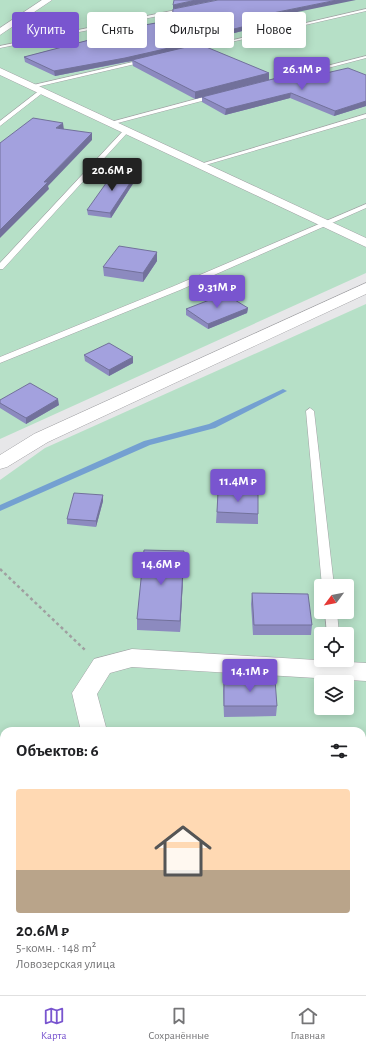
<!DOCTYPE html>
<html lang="ru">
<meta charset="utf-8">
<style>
:root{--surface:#fff;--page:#f6f6f6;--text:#202124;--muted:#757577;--line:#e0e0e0;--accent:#7955cf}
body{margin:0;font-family:"Alegreya Sans",sans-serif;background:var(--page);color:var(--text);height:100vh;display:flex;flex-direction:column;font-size:15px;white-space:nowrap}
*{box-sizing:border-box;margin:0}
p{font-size:13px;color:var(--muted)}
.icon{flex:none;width:22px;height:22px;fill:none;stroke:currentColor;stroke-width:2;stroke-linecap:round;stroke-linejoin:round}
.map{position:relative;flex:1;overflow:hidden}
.details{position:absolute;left:0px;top:727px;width:366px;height:268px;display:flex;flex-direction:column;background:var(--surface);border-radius:12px 12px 0 0;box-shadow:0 2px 10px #0003}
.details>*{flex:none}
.guide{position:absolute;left:12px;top:12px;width:342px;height:36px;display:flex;gap:8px}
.needle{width:26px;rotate:238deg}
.buttons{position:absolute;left:314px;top:579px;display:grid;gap:8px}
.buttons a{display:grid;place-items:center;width:40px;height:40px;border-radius:4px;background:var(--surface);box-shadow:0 2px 10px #0003;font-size:20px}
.price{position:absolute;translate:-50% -34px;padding:0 9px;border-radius:4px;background:var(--accent);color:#fff;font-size:13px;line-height:26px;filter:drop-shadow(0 1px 2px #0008)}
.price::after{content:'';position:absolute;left:50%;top:24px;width:12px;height:9px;margin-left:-6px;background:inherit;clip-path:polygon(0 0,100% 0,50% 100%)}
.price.current{background:#222;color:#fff}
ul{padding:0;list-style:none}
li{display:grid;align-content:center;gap:8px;height:212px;padding:0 16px}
li span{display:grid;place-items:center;height:124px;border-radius:4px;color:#555}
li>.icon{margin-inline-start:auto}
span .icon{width:72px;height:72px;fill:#fffc;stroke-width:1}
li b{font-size:17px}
h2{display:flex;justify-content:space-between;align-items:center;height:48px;padding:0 16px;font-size:17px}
.pill{padding:0 14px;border-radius:4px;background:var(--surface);box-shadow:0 2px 10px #0003;font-size:14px;line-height:36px}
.pill.current{background:var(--accent);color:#fff}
.menu{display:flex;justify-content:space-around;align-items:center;height:56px;border-top:1px solid var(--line);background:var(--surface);font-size:11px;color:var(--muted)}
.menu a{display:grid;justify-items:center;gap:2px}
.menu .current{color:var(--accent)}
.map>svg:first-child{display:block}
.green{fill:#b6e0c7;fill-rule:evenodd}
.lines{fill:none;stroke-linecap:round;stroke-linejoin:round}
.stream{fill:#74a0d1;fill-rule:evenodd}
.lane-casing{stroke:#a3a3a6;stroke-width:1}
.street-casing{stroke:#a3a3a6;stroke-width:1}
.path{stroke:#9f9fa0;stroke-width:2.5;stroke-dasharray:3 3;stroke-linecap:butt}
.lane{fill:#fff;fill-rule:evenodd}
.street{fill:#fff;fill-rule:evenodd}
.wall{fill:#8c8abf}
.shaded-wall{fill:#72719b}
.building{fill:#a3a1de;stroke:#72719b}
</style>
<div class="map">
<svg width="366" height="995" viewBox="0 0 366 995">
<rect width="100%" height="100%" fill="#e7e7e9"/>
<path class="green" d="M0 0H366V273L0 439Z
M366 304V995H0V480L45 448ZM321 586H347V612H321ZM321 634H347V660H321ZM321 682H347V708H321ZM4 731H362V991H4Z"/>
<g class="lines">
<path class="stream" d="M283 389 287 391 285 392 215 428 150 445 0 511V505L144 441 209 424Z"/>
<defs>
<path id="lane" d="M186 8 188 10 0 48V46Z
M366 9V11L192 51 190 50Z
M366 56V58L267 84 264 82Z
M146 59 148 61 32 88 29 86Z
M40 90 45 91 0 126V121Z
M215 94 218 96 217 97 110 125 107 123Z
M366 114V118L202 166 197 165Z
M124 130 129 131 3 269H0V263Z
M366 204V208L180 290 0 363V357L174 286Z
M310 408 314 411 334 586H322L306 411Z
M325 612H337L339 634H327Z
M362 975 366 976V992L362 991Z"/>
<path id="street" d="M42 0H52L0 35V28Z
M0 68 366 238V247L0 75Z
M366 283V294L48 442 7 467 0 469V455L34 434Z
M132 649 366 663V681L132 667 110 673 97 694 107 731H81L72 693 94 659Z
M138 991H170V995H138Z"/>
</defs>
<use href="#lane" class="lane-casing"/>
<use href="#street" class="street-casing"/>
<path class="path" d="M0 569 85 650"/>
<use href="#lane" class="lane"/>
<use href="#street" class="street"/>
</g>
<path class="wall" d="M271 18 274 19V23L191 44V46L269 73V80L195 99 133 66 132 61 55 76 25 62 24 57 111 34V31L172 22Z
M366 75V106L334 116 290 98 225 115 202 102V97L287 82Z
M136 174V179L111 218 88 215 87 210Z
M157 261 143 282 104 276 103 267Z
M248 308 247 313 208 329 186 315V309Z
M84 355 133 363 109 376 85 361Z
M0 400 59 405 26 424 0 408Z
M218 492 258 514V524L216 523Z
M103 495V501L96 527 67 524V519Z
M184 551V562L180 632 137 630V619Z
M252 593 312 625 311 635H253L251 604Z
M224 680 277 706 276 716 224 717 223 691Z"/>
<path class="shaded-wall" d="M196 0H217L173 9V5Z
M337 0H356L263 19V15Z
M274 19V23L191 44V47L132 60V61L125 62 55 76 54 71 186 41Z
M269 73V80L195 99V92Z
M291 93 290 98 225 115 226 109Z
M366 101V106L334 116 335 111Z
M63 123 64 130 56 128Z
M92 133V140L48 186 49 189 0 238V230L44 182Z
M136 174V179L111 218 110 213Z
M157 252V261L143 282V273Z
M248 308 247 313 208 329V324Z
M133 357V363L109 376V370Z
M58 399 59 405 26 424V418Z
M103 495V501L96 527V521Z
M184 551V562L180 632V621Z"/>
<path class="building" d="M174 0H196L173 5Z
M218 0H337L263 15 274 19 186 41 191 43 125 58 54 71 24 57 116 33 111 31 167 21 172 22 173 9Z
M199 44 269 73 195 92 132 60Z
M348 68 366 75V101L335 111 291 93 226 109 202 97 277 78 287 82Z
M33 118 63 123 56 128 92 133 44 182H48L0 230V143Z
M114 172 136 174 110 213 87 210Z
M119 246 157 252 143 273 103 267Z
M225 294 248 308 208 324 186 309Z
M109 343 133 357 109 370 84 355Z
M30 383 58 399 26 418 0 403V400Z
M218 492 258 493V514L217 512Z
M74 493 103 495 96 521 67 519Z
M144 550 184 551 180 621 137 619Z
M252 593 308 594 312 625H254Z
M224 680H275L277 706H224Z
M71 728 72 731H56Z"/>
</svg>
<div class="buttons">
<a><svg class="needle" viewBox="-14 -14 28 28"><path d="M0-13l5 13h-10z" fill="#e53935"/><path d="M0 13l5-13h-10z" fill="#757577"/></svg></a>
<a><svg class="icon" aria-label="locate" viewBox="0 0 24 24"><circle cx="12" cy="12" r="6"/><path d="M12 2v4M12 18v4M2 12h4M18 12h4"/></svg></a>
<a><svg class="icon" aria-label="layers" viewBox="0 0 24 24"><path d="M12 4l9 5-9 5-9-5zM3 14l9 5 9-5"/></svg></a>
</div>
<b class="price" style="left:302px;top:91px">26.1M ₽</b>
<b class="price current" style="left:112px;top:192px">20.6M ₽</b>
<b class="price" style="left:217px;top:309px">9.31M ₽</b>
<b class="price" style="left:238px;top:503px">11.4M ₽</b>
<b class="price" style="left:161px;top:586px">14.6M ₽</b>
<b class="price" style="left:250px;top:693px">14.1M ₽</b>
<div class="guide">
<a class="pill current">Купить</a>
<a class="pill">Снять</a>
<a class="pill">Фильтры</a>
<a class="pill">Новое</a>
</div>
<section class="details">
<h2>Объектов: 6<svg class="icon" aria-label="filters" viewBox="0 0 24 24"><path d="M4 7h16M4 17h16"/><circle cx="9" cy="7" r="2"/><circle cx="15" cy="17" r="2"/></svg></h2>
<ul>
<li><span style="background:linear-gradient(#ffd9b3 65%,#b9a48a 0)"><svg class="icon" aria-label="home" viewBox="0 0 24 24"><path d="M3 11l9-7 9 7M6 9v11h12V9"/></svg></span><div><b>20.6M ₽</b><p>5-комн. · 148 m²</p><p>Ловозерская улица</p></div></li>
</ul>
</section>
</div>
<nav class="menu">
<a class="current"><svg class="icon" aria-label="map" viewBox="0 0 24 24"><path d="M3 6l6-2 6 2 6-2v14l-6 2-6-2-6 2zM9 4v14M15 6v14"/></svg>Карта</a>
<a><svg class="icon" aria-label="saved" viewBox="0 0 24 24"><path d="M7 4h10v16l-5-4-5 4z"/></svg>Сохранённые</a>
<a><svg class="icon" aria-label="home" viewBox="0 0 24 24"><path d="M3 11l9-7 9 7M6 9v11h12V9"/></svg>Главная</a>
</nav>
